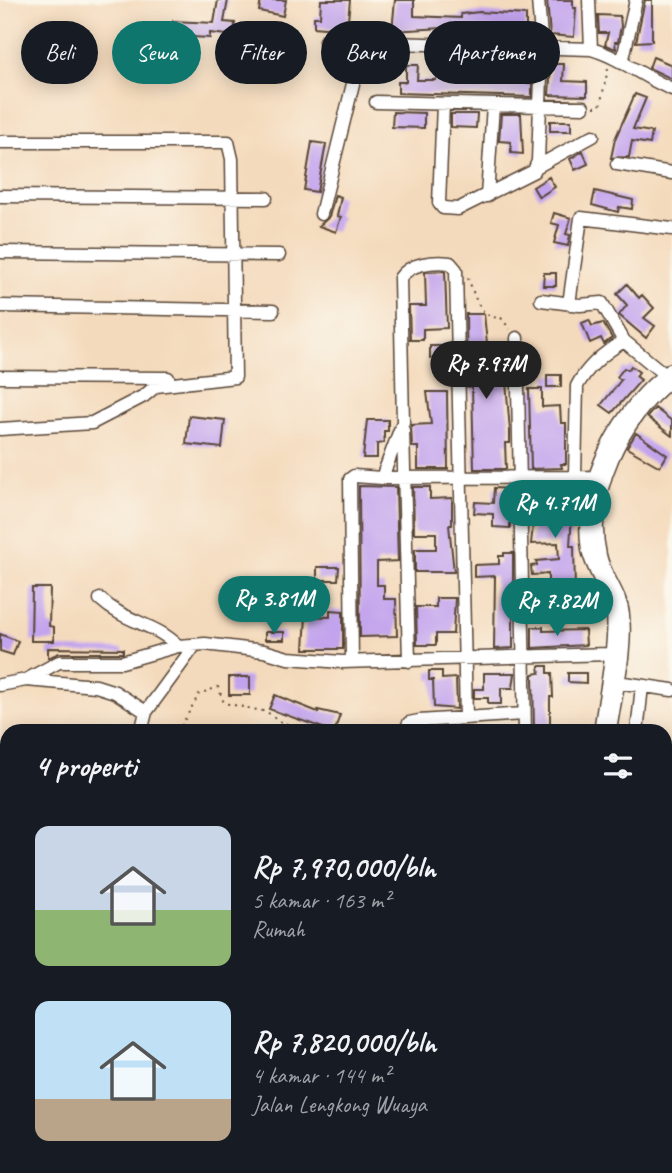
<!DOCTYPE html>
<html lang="id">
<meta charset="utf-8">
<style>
:root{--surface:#171b24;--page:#242831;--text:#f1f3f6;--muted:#9ea1a6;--accent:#0f766e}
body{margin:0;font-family:Caveat,sans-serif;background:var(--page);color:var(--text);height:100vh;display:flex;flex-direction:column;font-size:26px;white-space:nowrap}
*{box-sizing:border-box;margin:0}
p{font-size:23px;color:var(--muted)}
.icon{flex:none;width:38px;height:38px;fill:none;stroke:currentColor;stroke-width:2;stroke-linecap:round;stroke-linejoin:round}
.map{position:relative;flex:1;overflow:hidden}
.side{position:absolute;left:0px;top:724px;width:672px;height:450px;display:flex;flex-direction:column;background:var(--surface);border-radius:21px 21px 0 0;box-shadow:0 4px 18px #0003}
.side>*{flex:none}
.top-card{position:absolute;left:21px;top:21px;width:630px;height:63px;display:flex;gap:14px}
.price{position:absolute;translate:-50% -60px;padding:0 16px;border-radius:24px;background:var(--accent);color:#fff;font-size:23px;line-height:46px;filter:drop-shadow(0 2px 4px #0008)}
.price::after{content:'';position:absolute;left:50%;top:42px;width:21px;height:16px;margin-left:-10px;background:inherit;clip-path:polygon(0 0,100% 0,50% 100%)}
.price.selected{background:#222;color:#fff}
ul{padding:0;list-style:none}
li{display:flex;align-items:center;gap:21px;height:175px;padding:0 35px}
li span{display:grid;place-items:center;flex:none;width:196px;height:140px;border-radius:14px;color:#555}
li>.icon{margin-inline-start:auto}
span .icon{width:84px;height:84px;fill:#fffc;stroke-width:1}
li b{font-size:30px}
h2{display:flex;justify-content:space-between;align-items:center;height:84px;padding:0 35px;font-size:30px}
.chip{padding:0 24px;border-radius:32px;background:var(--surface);box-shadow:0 4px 18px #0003;font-size:24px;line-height:63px}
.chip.selected{background:var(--accent);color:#fff}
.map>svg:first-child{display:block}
.building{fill:#c2a3ed}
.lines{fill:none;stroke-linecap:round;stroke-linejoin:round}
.minor-casing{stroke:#574436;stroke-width:15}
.path{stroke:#574436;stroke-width:2;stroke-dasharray:2 5;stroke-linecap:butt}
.minor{stroke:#fff;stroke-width:12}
</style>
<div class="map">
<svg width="672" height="1173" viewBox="0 0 672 1173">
<rect width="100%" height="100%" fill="#fbf7ec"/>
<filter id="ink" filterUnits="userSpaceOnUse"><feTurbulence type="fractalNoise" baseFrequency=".0143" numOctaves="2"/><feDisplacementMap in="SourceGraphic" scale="14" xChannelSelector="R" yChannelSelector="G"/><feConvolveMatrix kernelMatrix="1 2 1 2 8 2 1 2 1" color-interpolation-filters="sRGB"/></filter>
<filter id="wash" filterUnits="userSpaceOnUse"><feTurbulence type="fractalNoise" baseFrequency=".00686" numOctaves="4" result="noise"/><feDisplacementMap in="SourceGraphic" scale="28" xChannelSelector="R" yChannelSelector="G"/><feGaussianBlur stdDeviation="1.57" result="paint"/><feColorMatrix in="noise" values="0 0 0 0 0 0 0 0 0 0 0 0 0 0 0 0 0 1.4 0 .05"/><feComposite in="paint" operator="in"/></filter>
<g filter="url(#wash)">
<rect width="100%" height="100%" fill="#f4dabc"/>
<g id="blocks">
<path class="building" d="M218 0H228L224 22 235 23 234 36 210 33V38L172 36 173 21 214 23Z
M261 0H286L283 16 259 11Z
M321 0H350L347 30 314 27V17H320Z
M395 0H414V16L461 18V14L480 12 526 15V29L461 27 392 31Z
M547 0H573V8H576L574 37 550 35Z
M645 0H652V41L636 42Z
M598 15 620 16 621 26 618 42H615L616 49 605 45 608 33H599Z
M653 57 672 65V79L649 68Z
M514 64 528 65V83H532V97L398 93V82H406V65H418L417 80H436L437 65Z
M551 64H564L563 81 587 82V96L549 95Z
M635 94 646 98 633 129 652 132 650 144 632 141 629 157 611 158 615 139Z
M393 112 424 113V128L392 127Z
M451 114H477L476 128 451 127Z
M501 114H521L523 154 511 153V142L499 141Z
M550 121H571V131H550Z
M312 142 326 144 317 192 304 190Z
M583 151 588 164 575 170 570 159Z
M549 177 555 187 539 197 533 187Z
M595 191 633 200 632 209 619 207 618 212 592 205Z
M335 195 341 197 337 216 341 217 336 232 319 226 329 217Z
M554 213 571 218 566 234 570 235 568 246 554 243 559 225 551 223Z
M445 271 447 328 423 329V340H410L409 306H426L425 272Z
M544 273H556V286H543Z
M627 284 639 298 642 295 654 308 644 318 655 326 646 338 619 315 627 305 617 294Z
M466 314H484L488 353V364H484V383L506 382 510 431V443H505L506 469H474L472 387H467Z
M589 320 592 326 603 323 612 338 604 344 601 338 590 343 582 323Z
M430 346H447V357L430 358Z
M631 366 639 372 636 376 641 380 612 413 601 405 621 380 617 377 624 368 628 370Z
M547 375H561V387H547Z
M529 389H542V407L560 406 561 423H566V464H561L562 468 531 469Z
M427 392H447L448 469H418V447H412L411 425 431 424Z
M655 408 672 421V436L647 417Z
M189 416 225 420 222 448 186 444Z
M367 420H388V431H384V443L377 444V458H363Z
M636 433 667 455 660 467 627 448Z
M359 486 396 487 398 561 377 562V585H384V599H396L397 636 360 637Z
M413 487H430V499L452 498V525H449L454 572H415V549H436V533H414Z
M494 488 511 489 510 528 493 527V514L474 513 475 502 493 503Z
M557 495H573L570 546H574L575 591 548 588V574L532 575 531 566 537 565 536 561 559 559 558 543 531 544 536 497 557 498Z
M504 553H513V648L494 649 495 576 474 577V565L499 564V556H504Z
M317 567H339L338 580H317Z
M32 588H50L49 626 54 627V641H31Z
M436 598H455L453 634H436V645H417L416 607H436Z
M330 610 343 611V649H304L306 616 330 617Z
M532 627H543V631L585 630 586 645 532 648Z
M265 632H284V640H265Z
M0 634 18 641 13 655 0 651Z
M48 648 123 649V653H59L48 658Z
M539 666H548V673H552L553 697H550V727L534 731 533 674 540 673Z
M429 671H442V679L456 678 457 709 434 707 433 680H429Z
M484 673H515L513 688H501V704H488V698H474V689H484Z
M568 673H586V683L568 682Z
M229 677H250V695H229Z
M275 695 318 712V710L340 715 334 732 269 709Z"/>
</g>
</g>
<g filter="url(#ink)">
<use href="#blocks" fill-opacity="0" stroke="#574436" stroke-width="2"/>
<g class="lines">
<defs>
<path id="minor" d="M589 0 591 49
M325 41 591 49C620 57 644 78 672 89
M622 63 636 0
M376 102 583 107
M443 104 439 203 443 208 458 209 534 171 538 161 542 49 538 0
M0 142H228L232 159 235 377 156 386 144 396 92 423 0 429
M617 164 672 173
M538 166 593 136
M0 196 266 198
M487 196 493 105
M321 214 363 43
M0 252 279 255
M541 300 580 305 602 303 624 341 664 374
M569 304 581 218 672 229
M0 306 273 311
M517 338 525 732
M0 377 168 378
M403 430 409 661
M575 476 577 386C587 367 605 352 624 341
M382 478 602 477
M100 599C126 623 155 623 178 646
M352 662 350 479 354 476 382 478 403 422 400 278C410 263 433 261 450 263L456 270 466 718
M26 680 96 686 115 692 146 712 141 732
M617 682 672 690
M0 685 26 680 59 662H122L178 646 205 644 264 651 288 658 342 662 609 654
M146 712 195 645
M455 731 456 732
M405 732 409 723 419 721 524 714
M600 732C604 701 616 643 613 615 610 592 593 572 588 550 577 485 620 405 672 369
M610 732C615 694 627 652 623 615 621 593 604 576 600 555 586 494 623 417 672 380
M637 732 642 686
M665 759 672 760
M665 878 672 880
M665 889 672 892
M0 1150 7 1142
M7 1173 8 1167
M100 1173 111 1167
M139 1173 150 1167"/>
</defs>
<use href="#minor" class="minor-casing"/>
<path class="path" d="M594 107 600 106 608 69
M468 278C475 295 478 318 501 318L510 329
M468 368H505
M178 732 199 694 218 687 224 703 267 712 278 721 312 732
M358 732 394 726"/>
<use href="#minor" class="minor"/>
</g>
</g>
</svg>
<b class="price selected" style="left:486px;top:401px">Rp 7.97M</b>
<b class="price" style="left:555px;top:540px">Rp 4.71M</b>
<b class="price" style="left:274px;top:636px">Rp 3.81M</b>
<b class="price" style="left:557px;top:638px">Rp 7.82M</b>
<div class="top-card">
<a class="chip">Beli</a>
<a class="chip selected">Sewa</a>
<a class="chip">Filter</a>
<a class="chip">Baru</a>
<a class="chip">Apartemen</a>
</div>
<section class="side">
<h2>4 properti<svg class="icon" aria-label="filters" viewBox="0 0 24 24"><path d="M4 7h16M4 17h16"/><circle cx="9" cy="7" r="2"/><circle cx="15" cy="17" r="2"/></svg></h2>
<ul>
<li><span style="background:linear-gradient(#c9d6e8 60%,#8fb573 0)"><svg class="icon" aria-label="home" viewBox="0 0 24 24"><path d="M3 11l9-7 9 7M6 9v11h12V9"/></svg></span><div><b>Rp 7,970,000/bln</b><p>5 kamar · 163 m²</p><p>Rumah</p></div></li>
<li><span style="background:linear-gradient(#bfe0f5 70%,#b9a48a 0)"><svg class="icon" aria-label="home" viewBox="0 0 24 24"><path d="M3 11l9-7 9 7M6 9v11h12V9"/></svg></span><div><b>Rp 7,820,000/bln</b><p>4 kamar · 144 m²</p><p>Jalan Lengkong Wuaya</p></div></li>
</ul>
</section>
</div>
